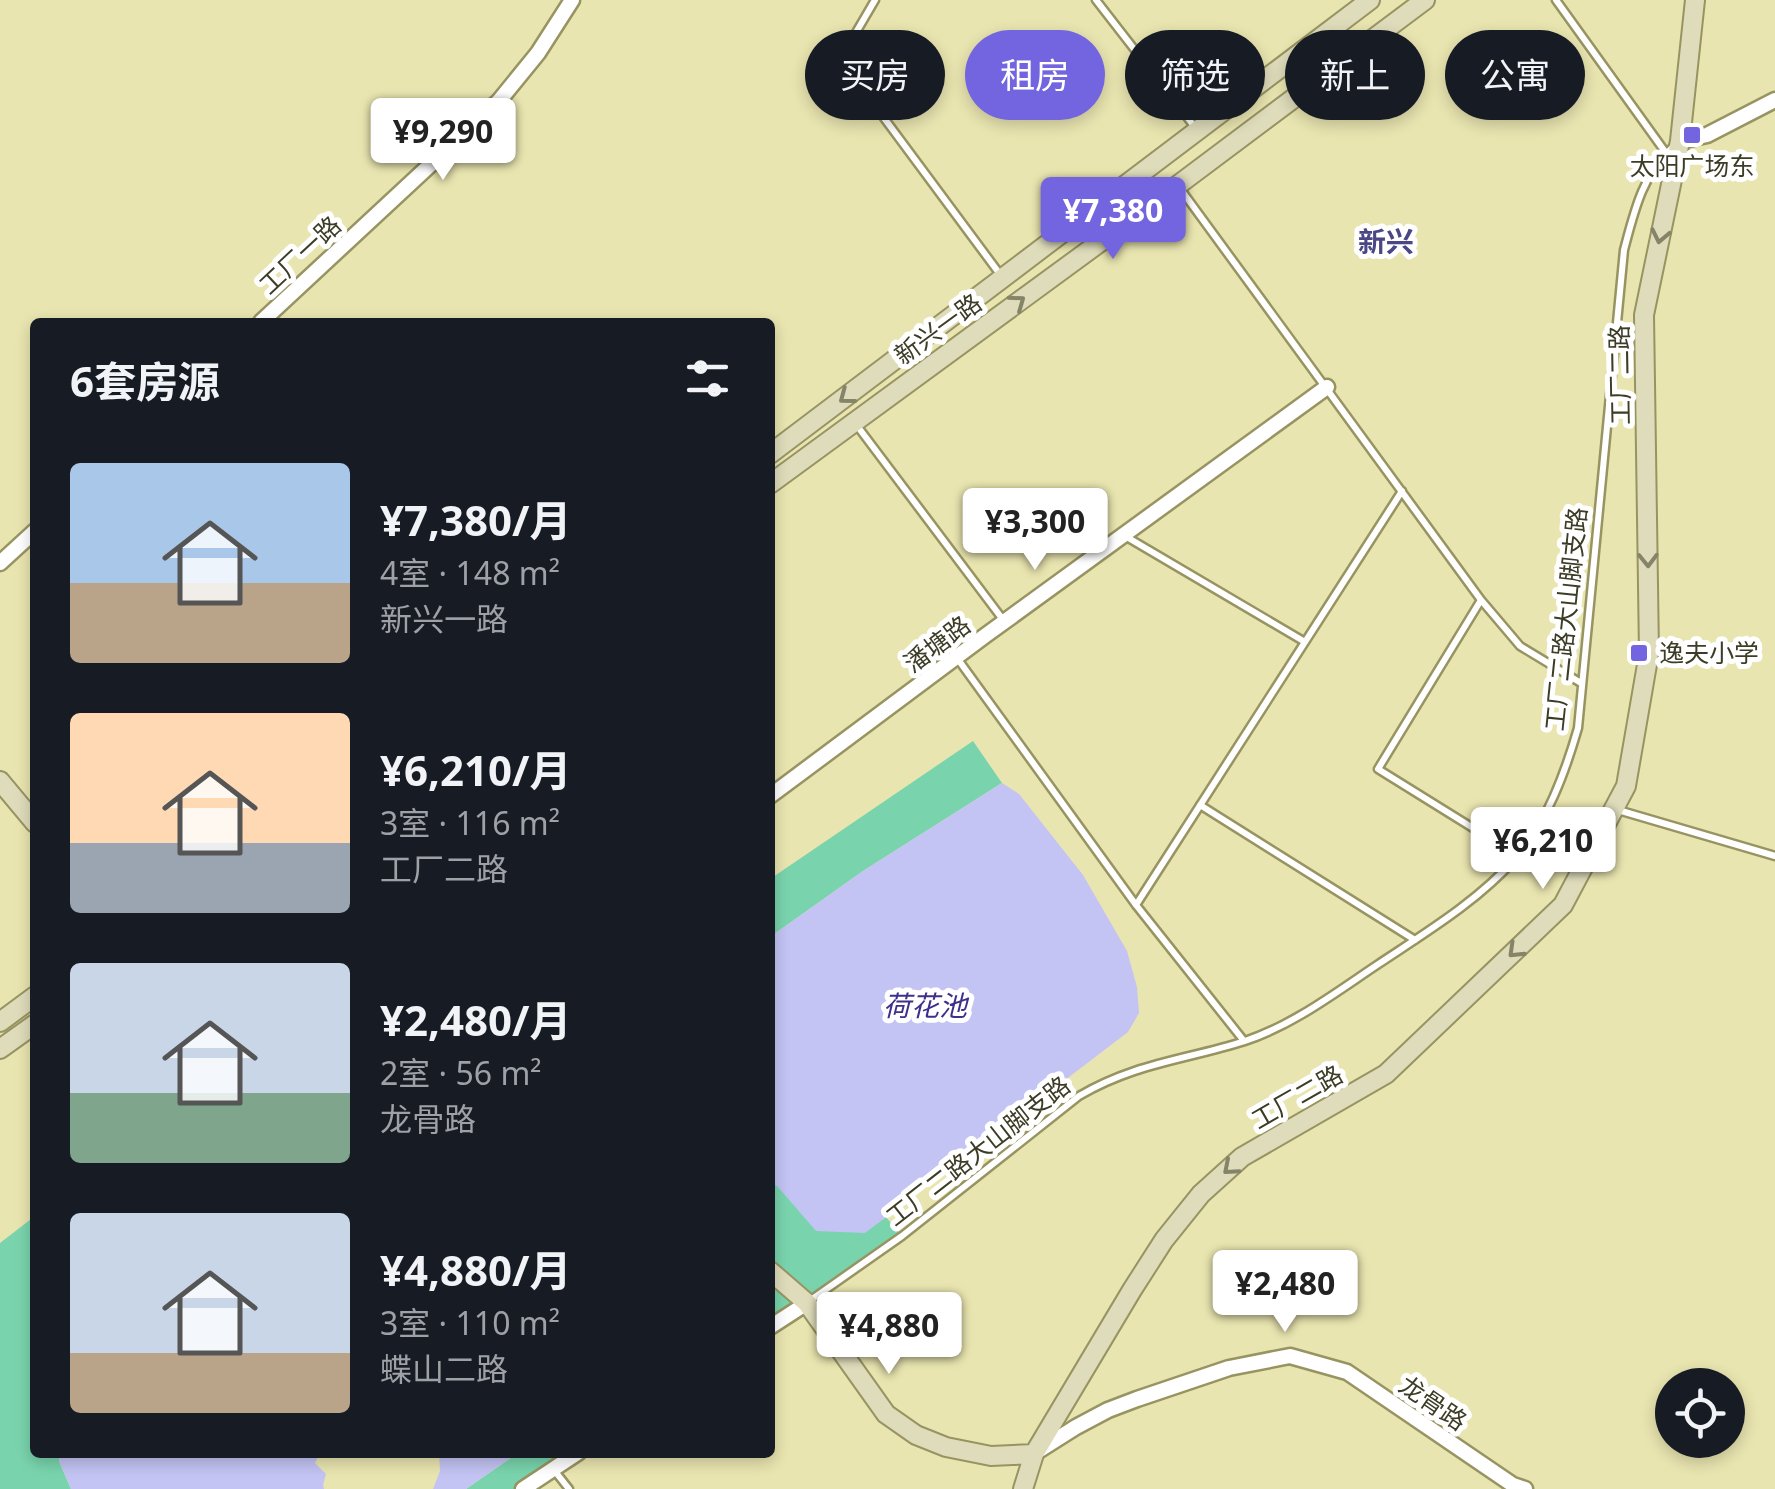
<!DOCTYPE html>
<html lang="zh">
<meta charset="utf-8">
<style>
:root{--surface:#171b24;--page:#20242c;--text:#f1f3f6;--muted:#9ea1a6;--accent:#7365e0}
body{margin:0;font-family:"Noto Sans","Noto Sans SC",sans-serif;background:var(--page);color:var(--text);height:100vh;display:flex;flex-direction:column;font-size:38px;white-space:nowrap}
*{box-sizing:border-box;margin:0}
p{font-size:32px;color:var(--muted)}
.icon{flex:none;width:55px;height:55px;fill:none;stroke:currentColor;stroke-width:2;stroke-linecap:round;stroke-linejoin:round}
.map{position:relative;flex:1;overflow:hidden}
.details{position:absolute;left:30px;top:318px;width:745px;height:1140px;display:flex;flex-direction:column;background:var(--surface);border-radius:10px;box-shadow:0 5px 15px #0003}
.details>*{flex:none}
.banner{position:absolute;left:805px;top:30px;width:820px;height:90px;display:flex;gap:20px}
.tools{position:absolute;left:1655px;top:1368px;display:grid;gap:20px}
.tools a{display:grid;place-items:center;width:90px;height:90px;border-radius:50%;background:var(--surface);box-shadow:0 5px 15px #0003;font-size:50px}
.price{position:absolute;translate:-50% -85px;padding:0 22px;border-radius:10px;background:#fff;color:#222;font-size:32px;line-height:65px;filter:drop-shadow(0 2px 5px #0008)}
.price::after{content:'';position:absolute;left:50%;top:60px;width:30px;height:22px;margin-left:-15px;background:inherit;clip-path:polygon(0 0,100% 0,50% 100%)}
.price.on{background:var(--accent);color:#fff}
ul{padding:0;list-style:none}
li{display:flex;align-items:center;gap:30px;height:250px;padding:0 40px}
li span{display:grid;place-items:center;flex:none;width:280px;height:200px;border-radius:10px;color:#555}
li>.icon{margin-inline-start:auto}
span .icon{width:120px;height:120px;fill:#fffc;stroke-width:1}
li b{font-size:42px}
h2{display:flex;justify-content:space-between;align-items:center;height:120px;padding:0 40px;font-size:42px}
.pill{padding:0 35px;border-radius:45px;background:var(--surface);box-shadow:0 5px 15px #0003;font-size:35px;line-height:90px}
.pill.on{background:var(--accent);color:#fff}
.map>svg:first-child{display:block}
.green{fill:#79d4ad}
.water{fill:#c3c3f4}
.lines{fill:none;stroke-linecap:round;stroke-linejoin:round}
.lane-casing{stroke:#989462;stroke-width:11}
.street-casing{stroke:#989462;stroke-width:19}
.secondary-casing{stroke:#989462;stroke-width:22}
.lane{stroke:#fff;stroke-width:6}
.street{stroke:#fff;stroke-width:14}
.secondary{stroke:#dedcba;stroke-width:18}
.oneway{stroke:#858469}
.poi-dot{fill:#7365e0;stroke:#fff;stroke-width:4}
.labels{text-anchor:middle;stroke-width:10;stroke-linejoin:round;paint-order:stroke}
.poi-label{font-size:25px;fill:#3d3c26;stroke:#fff}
.street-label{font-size:25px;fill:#3d3c26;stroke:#fff}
.neighbourhood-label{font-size:28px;font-weight:bold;fill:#4b4784;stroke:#fff}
.water-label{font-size:28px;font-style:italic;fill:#3e2f8a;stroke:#fff}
</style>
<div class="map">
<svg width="1775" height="1489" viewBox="0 0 1775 1489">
<rect width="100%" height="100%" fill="#e9e5b0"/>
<path class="green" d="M973 741 1002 783 863 871 770 937V879Z
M770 1181 865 1232 886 1217 902 1236 770 1325Z
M35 1216V1452L59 1453V1461L71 1489H0V1243Z
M518 1453H579L523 1489H466Z"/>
<path class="water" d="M1002 783 1019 794 1083 875 1127 951 1137 987 1139 1013 1128 1032 865 1233 816 1231 778 1187 770 1181V937L863 871Z
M59 1452 320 1453 315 1463 326 1474 323 1485 324 1489H71L59 1461Z
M439 1453V1452L518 1453 466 1489H433L440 1471Z"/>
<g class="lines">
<defs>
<path id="lane" d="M875 0 844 53V64L1002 277
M1096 0 1197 130
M1556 0 1666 153
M1179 187 1481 600 1520 646 1581 683
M855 423 1004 621
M1125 536 1305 642
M1481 600 1378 769 1518 856
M957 658 1136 905 1244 1041
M1200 805 1415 940
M1618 810 1775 856
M1136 905 1402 491
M808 1302 902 1236 1079 1096C1135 1063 1185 1060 1245 1041 1293 1025 1335 993 1377 965 1425 933 1477 902 1516 858 1547 822 1565 773 1578 728L1624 250C1634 212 1643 173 1673 147
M554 1470 569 1489"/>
<path id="street" d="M1680 141 1707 135 1775 100
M261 322 499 101 538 53 572 0
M0 563 35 531
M770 796 986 635 1327 387
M770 1327 807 1303
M1038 1451 1076 1427 1108 1410 1137 1399 1229 1368 1290 1356 1347 1372 1513 1485 1525 1489
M523 1489 579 1452"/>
<path id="secondary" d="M770 454 1370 0
M770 484 1178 185 1425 0
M0 781 35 823
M0 1022 35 996
M0 1049 35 1024
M770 1271 807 1303 886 1414 916 1435 946 1447 991 1456 1034 1454
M1023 1489 1034 1454 1132 1290 1164 1240 1201 1194 1242 1157 1386 1074 1563 905 1626 786 1649 653 1644 315 1680 141 1695 0"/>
</defs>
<use href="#lane" class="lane-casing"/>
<use href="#street" class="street-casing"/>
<use href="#secondary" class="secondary-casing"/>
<use href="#lane" class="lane"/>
<use href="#street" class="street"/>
<use href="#secondary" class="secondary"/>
</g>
<defs><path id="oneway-chevron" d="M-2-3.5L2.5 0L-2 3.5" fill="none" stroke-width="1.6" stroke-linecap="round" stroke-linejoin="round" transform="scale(2.5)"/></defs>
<g class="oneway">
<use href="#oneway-chevron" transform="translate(1660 236) rotate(102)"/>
<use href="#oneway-chevron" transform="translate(1018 302) rotate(-36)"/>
<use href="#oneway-chevron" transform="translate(846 397) rotate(143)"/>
<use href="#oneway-chevron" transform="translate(1648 560) rotate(89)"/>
<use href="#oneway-chevron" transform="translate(1515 951) rotate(136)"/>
<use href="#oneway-chevron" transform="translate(1230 1168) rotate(139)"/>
</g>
<g class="poi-dot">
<rect x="1682" y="125" width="20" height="20" rx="5"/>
<rect x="1629" y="643" width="20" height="20" rx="5"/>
</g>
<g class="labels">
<g class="poi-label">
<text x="1692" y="175">太阳广场东</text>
<text x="1659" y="662" text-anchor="start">逸夫小学</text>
</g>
<g class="street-label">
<text transform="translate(300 255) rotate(-43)" y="9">工厂一路</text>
<text transform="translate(938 329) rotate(-36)" y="9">新兴一路</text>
<text transform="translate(1620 375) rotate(-91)" y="9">工厂二路</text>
<text transform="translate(1566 619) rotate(-84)" y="9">工厂二路大山脚支路</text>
<text transform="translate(937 644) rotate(-37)" y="9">潘塘路</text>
<text transform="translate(1297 1097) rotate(-30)" y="9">工厂二路</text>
<text transform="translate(978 1151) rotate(-38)" y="9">工厂二路大山脚支路</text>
<text transform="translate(1433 1403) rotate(34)" y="9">龙骨路</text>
</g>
<g class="neighbourhood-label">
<text x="1386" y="252">新兴</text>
</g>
<g class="water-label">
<text x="925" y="1016">荷花池</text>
</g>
</g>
</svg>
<div class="tools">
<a><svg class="icon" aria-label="locate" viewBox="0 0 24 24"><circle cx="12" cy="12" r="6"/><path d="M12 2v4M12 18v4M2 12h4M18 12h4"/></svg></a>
</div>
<b class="price" style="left:443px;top:183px">¥9,290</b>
<b class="price on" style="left:1113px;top:262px">¥7,380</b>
<b class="price" style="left:1035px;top:573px">¥3,300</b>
<b class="price" style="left:1543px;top:892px">¥6,210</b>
<b class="price" style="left:1285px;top:1335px">¥2,480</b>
<b class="price" style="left:889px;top:1377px">¥4,880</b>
<div class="banner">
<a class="pill">买房</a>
<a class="pill on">租房</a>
<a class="pill">筛选</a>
<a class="pill">新上</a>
<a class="pill">公寓</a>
</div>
<section class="details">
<h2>6套房源<svg class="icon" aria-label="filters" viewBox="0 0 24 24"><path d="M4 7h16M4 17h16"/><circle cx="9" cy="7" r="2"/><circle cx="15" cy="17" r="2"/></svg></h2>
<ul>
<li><span style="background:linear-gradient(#a9c7e8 60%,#b9a48a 0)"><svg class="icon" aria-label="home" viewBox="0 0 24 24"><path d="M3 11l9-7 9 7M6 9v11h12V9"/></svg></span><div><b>¥7,380/月</b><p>4室 · 148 m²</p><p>新兴一路</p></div></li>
<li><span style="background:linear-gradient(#ffd9b3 65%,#9aa5b1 0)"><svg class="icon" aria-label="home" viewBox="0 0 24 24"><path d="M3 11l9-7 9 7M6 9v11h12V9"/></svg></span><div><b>¥6,210/月</b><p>3室 · 116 m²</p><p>工厂二路</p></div></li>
<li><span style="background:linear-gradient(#c9d6e8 65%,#7fa58c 0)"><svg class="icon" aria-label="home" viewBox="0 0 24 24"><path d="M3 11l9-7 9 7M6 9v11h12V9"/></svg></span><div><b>¥2,480/月</b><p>2室 · 56 m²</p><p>龙骨路</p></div></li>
<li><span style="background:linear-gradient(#c9d6e8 70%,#b9a48a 0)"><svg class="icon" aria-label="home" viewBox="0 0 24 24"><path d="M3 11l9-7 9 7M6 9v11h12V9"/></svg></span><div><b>¥4,880/月</b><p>3室 · 110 m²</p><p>蝶山二路</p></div></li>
</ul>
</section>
</div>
